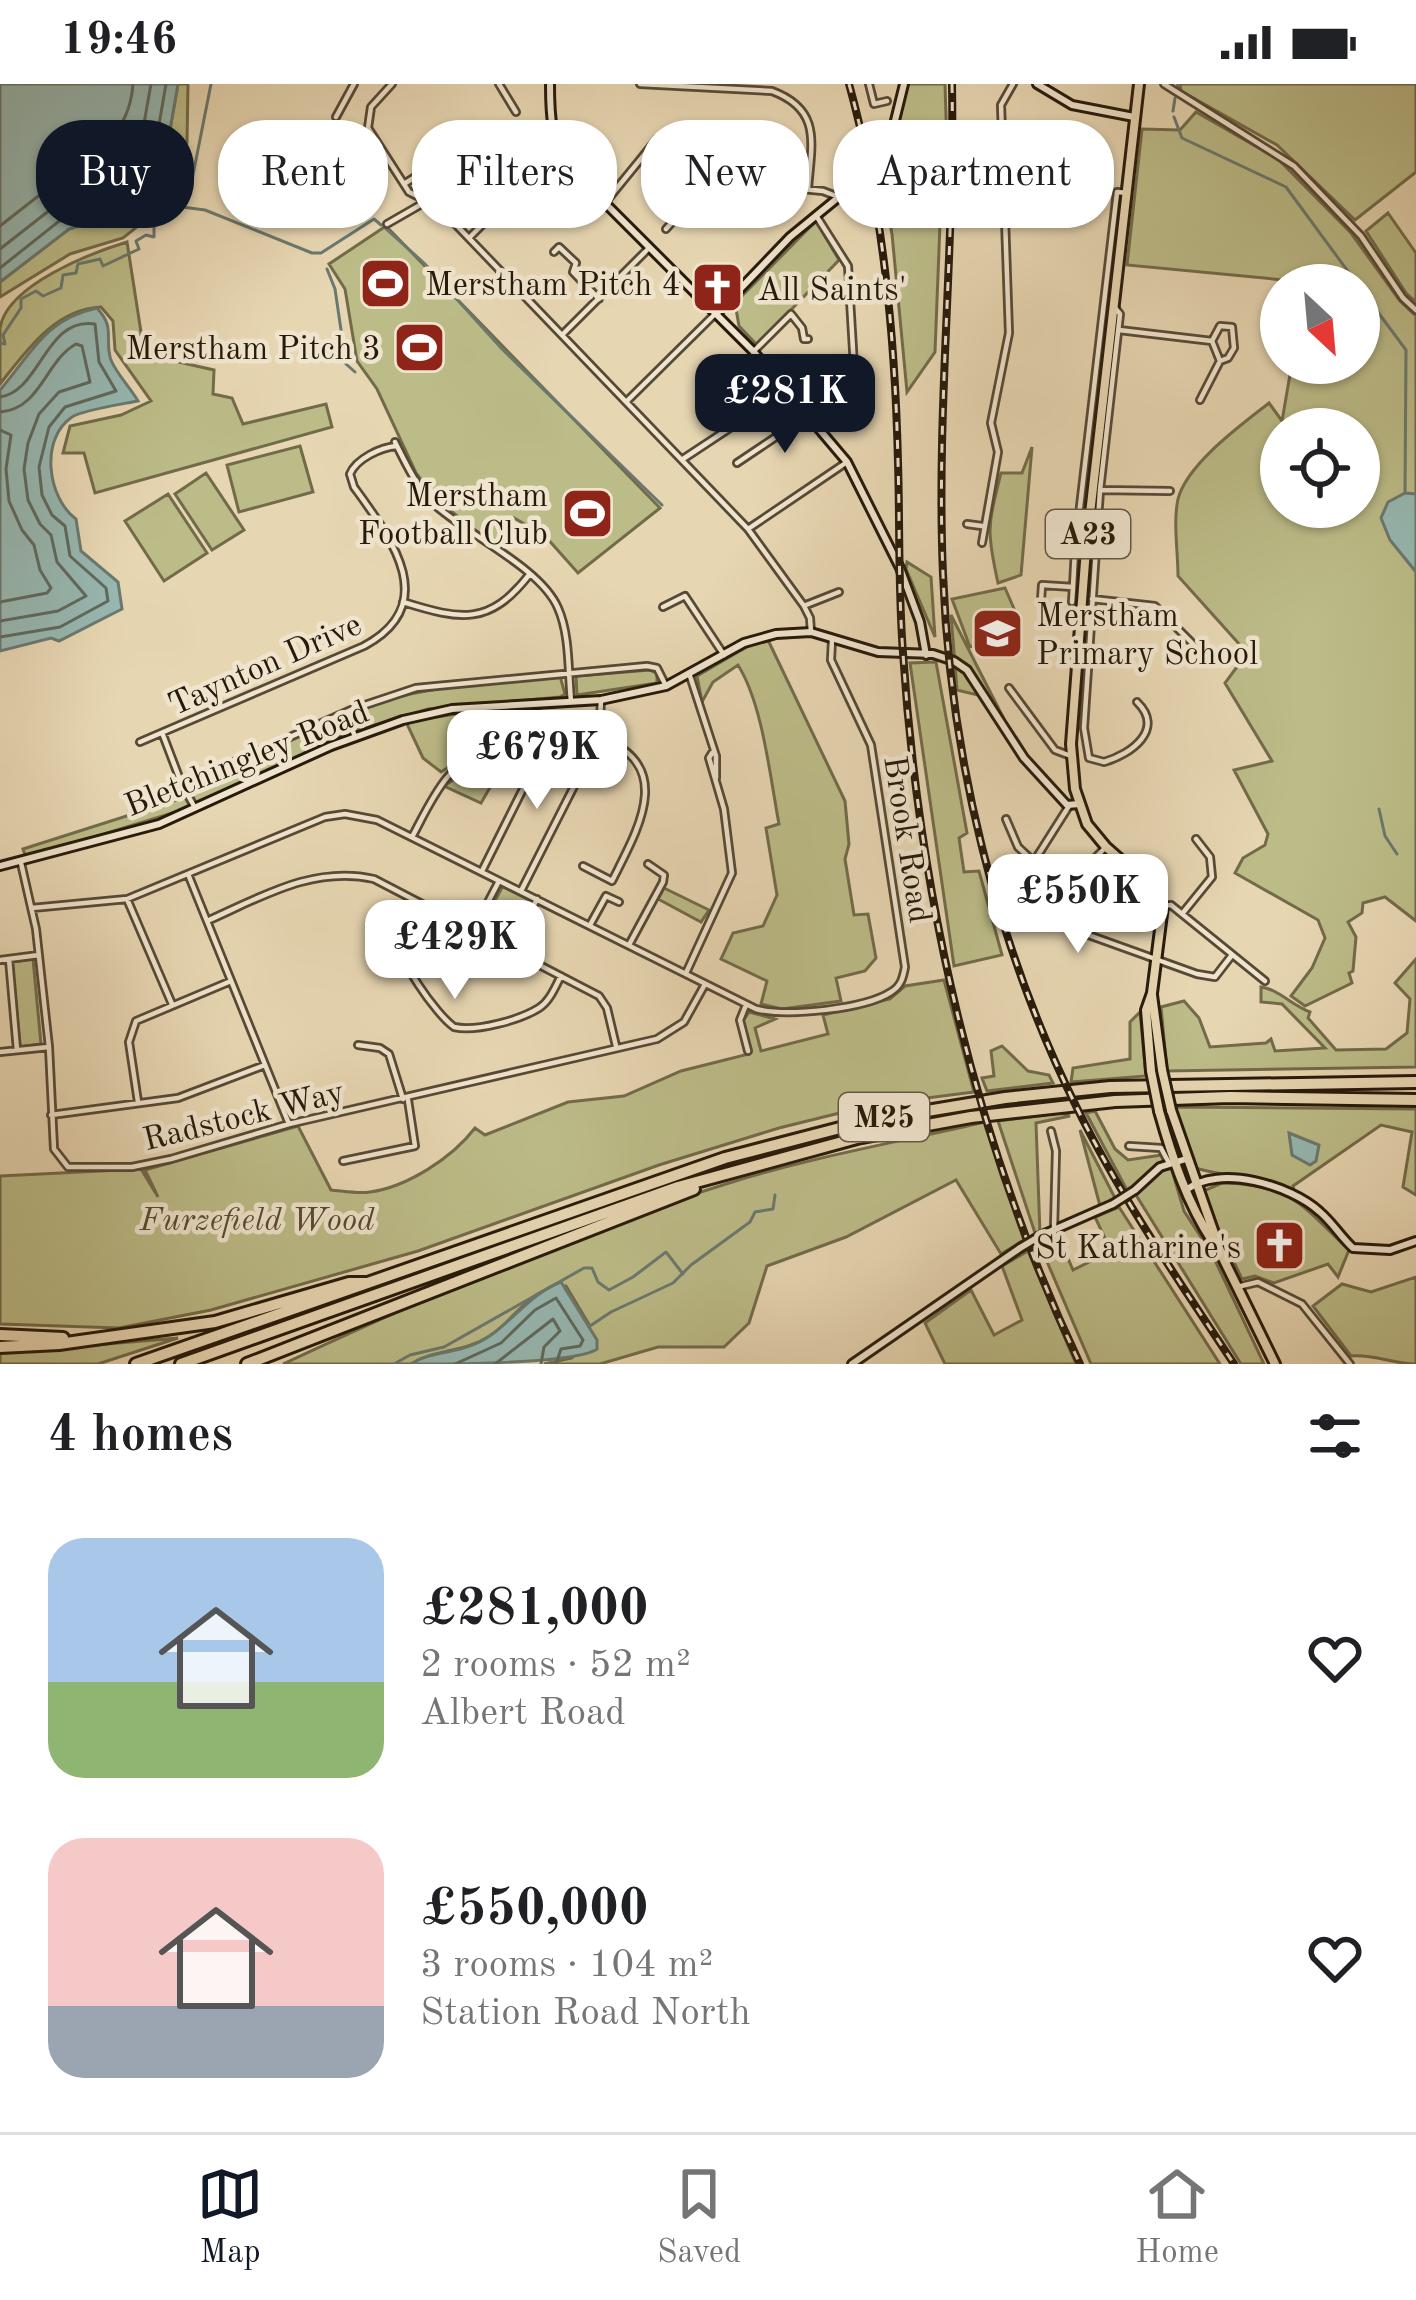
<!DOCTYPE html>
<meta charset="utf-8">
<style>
:root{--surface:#fff;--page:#f2f2f2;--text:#202124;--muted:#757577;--line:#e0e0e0;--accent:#111827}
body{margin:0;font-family:"Old Standard TT",serif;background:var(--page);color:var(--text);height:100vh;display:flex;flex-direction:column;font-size:45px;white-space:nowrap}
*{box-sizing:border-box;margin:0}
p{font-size:39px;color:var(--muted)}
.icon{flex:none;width:66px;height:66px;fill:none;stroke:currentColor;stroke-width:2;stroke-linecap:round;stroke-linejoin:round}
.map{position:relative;height:1280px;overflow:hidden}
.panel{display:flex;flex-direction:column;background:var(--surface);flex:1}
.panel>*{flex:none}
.banner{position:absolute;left:36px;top:36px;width:1344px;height:108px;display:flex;gap:24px}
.needle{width:78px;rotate:154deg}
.buttons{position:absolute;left:1260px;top:180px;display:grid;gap:24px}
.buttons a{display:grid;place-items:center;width:120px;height:120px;border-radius:50%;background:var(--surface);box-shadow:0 3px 9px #0004;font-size:60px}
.price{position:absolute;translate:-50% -102px;padding:0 27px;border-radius:24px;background:#fff;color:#222;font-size:39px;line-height:78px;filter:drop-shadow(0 3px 6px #0008)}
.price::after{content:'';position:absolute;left:50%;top:72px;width:36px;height:27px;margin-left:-18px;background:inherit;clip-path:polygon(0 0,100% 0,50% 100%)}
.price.selected{background:var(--accent);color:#fff}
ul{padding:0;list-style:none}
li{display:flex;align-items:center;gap:36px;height:300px;padding:0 48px}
li span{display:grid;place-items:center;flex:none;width:336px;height:240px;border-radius:36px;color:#555}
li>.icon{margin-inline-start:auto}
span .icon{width:144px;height:144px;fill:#fffc;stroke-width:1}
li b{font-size:51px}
h2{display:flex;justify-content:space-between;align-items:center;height:144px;padding:0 48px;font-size:51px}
.chip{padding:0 42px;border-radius:48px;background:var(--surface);box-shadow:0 3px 9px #0004;font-size:42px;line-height:108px}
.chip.selected{background:var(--accent);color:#fff}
.status{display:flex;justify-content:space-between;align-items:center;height:84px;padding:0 60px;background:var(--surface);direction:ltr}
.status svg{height:33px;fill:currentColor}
.tab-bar{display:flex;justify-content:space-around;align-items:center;height:168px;border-top:3px solid var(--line);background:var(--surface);font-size:33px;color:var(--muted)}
.tab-bar a{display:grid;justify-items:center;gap:6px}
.tab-bar .selected{color:var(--accent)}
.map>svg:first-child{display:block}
.green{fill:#bcbc88;stroke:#726b4a;stroke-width:3;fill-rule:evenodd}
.water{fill:#97b8b2;stroke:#6a796f;stroke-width:3}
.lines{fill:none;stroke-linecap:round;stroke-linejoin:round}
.shore{stroke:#5f695e;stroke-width:3}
.stream{stroke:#6a796f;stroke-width:3}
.secondary-tunnel{stroke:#c1b091;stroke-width:6;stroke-dasharray:6 3;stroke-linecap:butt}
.street-casing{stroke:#574935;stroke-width:10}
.secondary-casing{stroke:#271a0b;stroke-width:12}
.primary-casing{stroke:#271a0b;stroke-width:14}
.highway-casing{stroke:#271a0b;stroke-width:16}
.street{stroke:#efe4cd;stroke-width:4.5}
.secondary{stroke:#efe4cd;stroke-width:6}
.primary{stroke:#e7d6b2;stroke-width:8}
.highway{stroke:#e7d6b2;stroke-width:10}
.rail-casing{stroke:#271a0b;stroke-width:8}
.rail{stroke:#efe4cd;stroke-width:3;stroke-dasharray:9;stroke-linecap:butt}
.secondary-bridge-casing{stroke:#271a0b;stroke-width:12;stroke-linecap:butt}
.primary-bridge-casing{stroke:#271a0b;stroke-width:14;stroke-linecap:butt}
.secondary-bridge{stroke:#efe4cd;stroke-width:6}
.primary-bridge{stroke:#e7d6b2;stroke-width:8}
.labels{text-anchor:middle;stroke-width:9;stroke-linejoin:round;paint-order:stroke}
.shield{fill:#efe4cd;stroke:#635745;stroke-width:3}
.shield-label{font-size:30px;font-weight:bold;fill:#271a0b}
.poi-label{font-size:33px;fill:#271a0b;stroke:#efe4cd;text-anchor:start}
.street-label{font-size:33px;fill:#271a0b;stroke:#efe4cd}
.park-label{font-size:33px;font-style:italic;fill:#544b30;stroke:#efe4cd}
</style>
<div class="status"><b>19:46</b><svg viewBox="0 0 49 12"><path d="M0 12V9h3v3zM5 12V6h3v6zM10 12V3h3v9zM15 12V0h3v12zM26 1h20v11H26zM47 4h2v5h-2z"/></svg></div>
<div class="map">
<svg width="1416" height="1280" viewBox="0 0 1416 1280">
<rect width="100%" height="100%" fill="#e7d6b2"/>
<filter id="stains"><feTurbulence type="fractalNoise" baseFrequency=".00167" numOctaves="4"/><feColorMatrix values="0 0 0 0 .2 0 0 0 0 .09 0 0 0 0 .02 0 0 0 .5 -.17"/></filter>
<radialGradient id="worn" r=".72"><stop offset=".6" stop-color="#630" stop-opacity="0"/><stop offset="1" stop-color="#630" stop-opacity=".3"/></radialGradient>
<path class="green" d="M178 0H188L187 58 175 113 123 154 70 170 0 213V198L69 145 120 128 135 111 140 91 168 57Z
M907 0H945L947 65 941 66V77L892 75 887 88 891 120H917L918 139 940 140 935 268 907 308 892 150 879 82 891 75 887 68Z
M1180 0H1416V88L1355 136 1277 61 1181 7Z
M1196 28 1278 75 1351 149 1400 217 1416 232V837L1385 813 1363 819 1362 829 1348 838 1356 853 1353 887 1349 889 1352 899 1305 922 1291 912 1312 884 1325 854 1318 836 1235 789 1243 774 1265 761 1268 750 1234 686 1272 677 1225 599 1242 576 1240 561 1178 492C1178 468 1173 438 1178 415 1187 380 1241 341 1269 319L1282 337 1292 279H1359V201H1305V198L1127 181 1142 45 1180 46ZM1281 345H1359V423H1281Z
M1388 129 1416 169V218L1406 209 1366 147Z
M816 137 839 176 757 261 739 242 735 219Z
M386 142 660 424 578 489 545 452 514 434 493 461 435 414 416 389 377 305 357 277 345 205 329 180Z
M127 158 141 248 139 269 214 286 213 310 232 314 243 340 326 320 332 343 95 409 84 369H63L70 342 121 331 151 317 115 266 113 237 101 223C55 225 26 267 0 300 0 282 0 261 0 244 7 201 91 169 127 158Z
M300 362 313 408 239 428 227 381Z
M1032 363 1021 491 998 499C986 445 988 442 1001 389H1022Z
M206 389 244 446 212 466 175 410Z
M168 410 207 469 164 497 125 437Z
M907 478 931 493 935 553 906 485Z
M1005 504 1015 527 999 534 1001 538 989 546 985 556 970 563 952 515Z
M951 531 1004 635 978 611 957 606Z
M768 556 845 717 849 760 845 775 854 831 868 830 876 874 865 887 836 894 841 917 782 925 761 920 767 897 721 875 733 849 763 842 777 811 766 744 779 740C770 693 763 621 738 581L713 598 702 618 697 592 750 561Z
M936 578 967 749 959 754 964 788 979 787 1002 871 954 882 910 579Z
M650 586 657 589V599L577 611 576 592Z
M560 592 565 610 560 613 428 625 362 645 356 644 351 628C418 601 488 599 560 592Z
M540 626 530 654 485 635 484 627Z
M474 627 473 638 463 641 451 662 452 681 441 688 423 674 406 638Z
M340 633 348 649 195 720 189 701Z
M471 684 472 690 492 700 481 719 444 702Z
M186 713 192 723 26 774 23 765Z
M503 802 533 816 508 860 478 847Z
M664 804 709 826 701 838 658 815Z
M33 875 41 960 20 963 12 878Z
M1416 875V983L1167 987 1161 923 1184 917 1199 934 1210 963 1266 959 1271 955 1275 967 1325 964 1282 920 1261 918V903C1278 905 1293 922 1310 928L1308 934 1336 966 1386 965 1407 949 1410 915 1395 899Z
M944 896 974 1008 872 1021 779 1044 659 1081 418 1167 211 1226 119 1244 0 1240V1092L141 1085 158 1113 145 1086 298 1042 331 1106C343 1107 358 1110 370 1108 407 1103 452 1074 475 1044L485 1051 568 1018 624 1012 681 987 749 970 743 937 749 928 775 935 755 944 761 967 828 950 823 931 890 915 905 902Z
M1140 928 1146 992 1071 998 1073 984 1130 975V938Z
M1002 962 1028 987 1049 991 1053 999 987 1007 982 994 994 992 991 967Z
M1175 1023 1416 1025V1111L1403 1103 1412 1048 1381 1041 1293 1102 1294 1108C1262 1092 1226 1094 1192 1083Z
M1095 1027 1115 1065 1128 1076 1162 1071 1164 1078 1128 1108 1086 1029Z
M1060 1029 1070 1032 1036 1039 1040 1150 1035 1149 998 1037Z
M985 1038 1024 1156 1001 1170 956 1096 846 1153 767 1182 749 1239 724 1263H658L600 1280H544L572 1274 590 1242 566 1202C533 1200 515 1235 490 1252 463 1269 434 1265 411 1280H283C427 1213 575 1147 726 1100 811 1073 899 1058 985 1038Z
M1080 1046 1116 1116 1100 1122Z
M1171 1083 1184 1127 1212 1170 1264 1280H1241L1136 1111 1160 1088Z
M1222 1099C1291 1100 1302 1121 1349 1166L1338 1193 1328 1180 1274 1199 1255 1192 1242 1195 1201 1108Z
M1119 1123 1220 1280H1091L1039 1159 1056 1147 1073 1186 1111 1167 1095 1133Z
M1028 1167 1076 1280H945L925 1239 971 1206 994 1251 1022 1236 1002 1182Z
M1416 1193V1280C1392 1280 1375 1270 1351 1272L1313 1222 1342 1200 1371 1208Z
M178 1254 98 1280H0V1269Z"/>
<path class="water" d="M0 0H178L168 57 140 92 134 112 120 128 69 145 0 198Z
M97 224C115 244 105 251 110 273 113 286 131 304 138 317 123 320 82 326 72 333 39 355 48 415 76 435L81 467 118 498 122 525 59 557 51 554 0 567V306C32 269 45 235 97 224Z
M1405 409 1416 410V488L1390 456 1381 434 1388 418Z
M1289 1049 1319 1061 1316 1077 1310 1081 1292 1071Z
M561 1198 597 1256V1265C576 1280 448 1280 411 1280 430 1267 454 1270 475 1260 509 1245 526 1211 561 1198Z"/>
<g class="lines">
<path class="shore" d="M0 142 46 106 94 89C107 52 130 43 133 0
M0 165 55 122 105 103 117 78 143 45 151 0
M0 184 63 134 114 116 123 106 131 84 157 52 166 0
M0 313C40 308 46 232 95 240L99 278 116 307 65 323 49 343 39 383 42 411 52 431 65 442 70 472 106 504 108 517 60 543 0 553
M0 328C41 325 45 277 76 260L82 262 90 298 59 308 39 330 28 359 24 385 28 416 40 440 51 451 57 478 86 512 58 527 0 537
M0 346 11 351 6 385 9 417 22 446 34 461 40 486 51 504 47 509 0 518
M455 1280 501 1259 535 1226 556 1214 583 1256 580 1262 561 1265 556 1280
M495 1280 553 1235 560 1247 544 1263 541 1280"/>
<path class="stream" d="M1177 4 1178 0
M1173 27 1175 14
M1174 33 1182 54 1286 103 1358 201
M182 123 205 126 312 169H321L374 135 381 141
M385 144 424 179 502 265 662 421
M327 185 335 205 346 280 355 288
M1360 204 1406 266 1405 409
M0 259 5 260 3 251 21 224V215L36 207 43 212 61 204 63 191 76 189 78 180 100 175 103 182 139 165 136 157 146 151 154 153V141L173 124 181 123 189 111 211 0
M1379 725 1385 752 1397 770
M590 1242 611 1228 673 1199 691 1181 750 1138 755 1128 773 1125 775 1111
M394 1280 410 1271 444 1263 584 1184H592L598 1198 609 1206 633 1193 666 1168 683 1190"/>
<path class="secondary-tunnel" d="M862 94 878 76"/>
<defs>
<path id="street" d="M392 0 371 23 368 44 409 108 427 117
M499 0 516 28
M640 0 772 7C823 26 811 61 808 105
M869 0 874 20 887 17
M1164 0 1294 82 1361 152 1403 214 1416 226
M336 33 354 0
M404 100 470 58
M604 120 657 55
M817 133 848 182 856 316 860 320
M387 140 427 117 438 122 748 445 804 522 810 534 811 548
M666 145 703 104 717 97 823 107 836 112
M469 154 557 66
M554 168 559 163 576 179 573 188 599 215
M1119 246 1212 257 1220 277 1228 274 1234 264 1232 243 1220 242 1212 257
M562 251 647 166
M755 266 791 230 802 244 804 255H808
M1200 316 1219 279
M626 318 716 229
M395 358C406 380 417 404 435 421 468 451 541 484 558 524 570 551 568 587 571 617
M683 375 789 305
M737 379 807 332
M1100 406 1170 407
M967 440 982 442
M748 445 847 378
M982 459 998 368 991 339 1009 249 1001 21 1013 0
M1084 465H1075L1117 108 1128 109
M1092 515 1155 522 1201 568
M1041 516 1042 501 1073 503 1075 465
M403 518C461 536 489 542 529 491
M1072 518 1073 503
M806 521 839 508
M663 523 685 512 724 571
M690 592 716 672V694
M1009 604 1055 666 1071 672
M345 630 355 652
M163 651 182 701
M140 658 364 562C442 520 391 454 354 403L350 390C356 375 381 363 397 362
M1104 678 1089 674 1084 644 1100 406 1120 230 1116 225
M1104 678C1132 670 1165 645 1137 618
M194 722 182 701 353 625 416 604 647 582 657 584 666 602
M1069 722 1014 809 1019 826 1197 890 1215 893 1232 871
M1006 735 1018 763 1033 777
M412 753C427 726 451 666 491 671 502 673 516 683 526 689L527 697 482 787
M21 779 36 845 49 963 54 1065 68 1083H132L171 1075 289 1040 657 955 684 938 704 902
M1125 780 1133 776C1146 784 1154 790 1156 806
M583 782 612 797C638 745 677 681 599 653
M188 790 289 1040
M521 807 599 653 601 616
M127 815 172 920
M413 816C408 827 399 840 398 852 396 874 436 930 454 943 476 948 520 936 539 924 550 917 555 903 561 892
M1163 822 1171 821 1265 897
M32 824 127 815 325 733 345 730 377 736 756 925C787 933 865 925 891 908 901 902 903 894 905 883L871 661 831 576 832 556
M1182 830 1212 793 1210 773 1196 755
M1034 835 1106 763
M207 837C261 813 314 781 374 795L599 912 607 924 616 962
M590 841 606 812 619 818
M472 849 499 797
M630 859 663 798 664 791 648 780
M510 867 537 815
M9 875 17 966
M0 876 39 871
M686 889 732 789 724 725 709 674 712 669
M746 921 740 936 748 967
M358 961 380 964 389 970 403 1015
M0 968 49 963
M138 1018 129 958 136 937 231 897
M51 1031 178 1014 265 981
M1051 1047 1056 1067 1054 1145
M1129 1062 1161 1064 1169 1079
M343 1077 415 1062 408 1016
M1237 1203 1258 1198 1302 1220 1350 1280"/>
<path id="secondary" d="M550 0C550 32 551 56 569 83L753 267 847 378 900 484 920 538 926 571
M1037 0 1072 21 1134 33
M878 76 889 61 904 0
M717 229 790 153 862 94
M0 782 159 740 331 662 403 636 452 625 601 616 666 602 744 559 776 550 811 548 878 568 933 570 954 577 967 586 1024 674 1067 721 1079 720
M1135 1106 1160 1083 1186 1075
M1186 1106C1219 1080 1291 1101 1320 1128 1332 1138 1341 1153 1353 1164L1390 1166 1416 1157
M1040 1152 1113 1120
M852 1280 1020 1164"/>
<path id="primary" d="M1139 0 1086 465 1071 660 1075 705 1087 740 1106 763 1156 807 1163 822 1152 909 1146 926 1151 987
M1152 911 1162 986
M1171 1026 1222 1172 1275 1280
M1159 1027C1172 1073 1187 1119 1213 1158"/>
<path id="highway" d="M0 1251 63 1254
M0 1263 59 1260 215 1238 349 1199H367
M136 1280 725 1074 867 1037 1005 1014 1110 1003 1416 998
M181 1280 678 1103 857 1054 971 1033 1115 1017 1230 1013 1416 1016
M247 1280 694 1105"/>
</defs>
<use href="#street" class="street-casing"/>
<use href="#secondary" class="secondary-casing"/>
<use href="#primary" class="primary-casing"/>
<use href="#highway" class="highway-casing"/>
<use href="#street" class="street"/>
<use href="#secondary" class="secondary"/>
<use href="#primary" class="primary"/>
<use href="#highway" class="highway"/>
<defs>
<path id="rail" d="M849 0C883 123 895 251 898 378 900 442 898 505 903 569 919 813 975 1059 1080 1280
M952 0C955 164 936 327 943 490 950 672 996 861 1077 1024 1121 1114 1179 1197 1234 1280"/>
</defs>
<use href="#rail" class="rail-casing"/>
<use href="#rail" class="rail"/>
<defs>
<path id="secondary-bridge" d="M1113 1120 1135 1106
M1020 1164 1040 1152"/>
<path id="primary-bridge" d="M1162 986 1171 1026
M1151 987 1159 1027"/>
</defs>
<use href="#secondary-bridge" class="secondary-bridge-casing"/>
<use href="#primary-bridge" class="primary-bridge-casing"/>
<use href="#secondary-bridge" class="secondary-bridge"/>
<use href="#primary-bridge" class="primary-bridge"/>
</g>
<defs>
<symbol id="stadium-square" viewBox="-11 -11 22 22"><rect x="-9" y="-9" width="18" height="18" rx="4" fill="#8f2418" stroke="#efe4cd"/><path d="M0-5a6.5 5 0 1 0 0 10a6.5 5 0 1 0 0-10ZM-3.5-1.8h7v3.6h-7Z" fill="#fff"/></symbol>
<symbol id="church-square" viewBox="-11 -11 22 22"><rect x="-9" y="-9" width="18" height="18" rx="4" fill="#8f2418" stroke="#efe4cd"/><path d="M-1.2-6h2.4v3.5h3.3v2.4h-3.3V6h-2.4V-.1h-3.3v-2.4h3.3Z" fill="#fff"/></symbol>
<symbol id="school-square" viewBox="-11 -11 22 22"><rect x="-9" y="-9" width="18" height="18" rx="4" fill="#8f2418" stroke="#efe4cd"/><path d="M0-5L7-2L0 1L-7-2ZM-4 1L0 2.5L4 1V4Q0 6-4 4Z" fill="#fff"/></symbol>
</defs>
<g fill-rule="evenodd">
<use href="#stadium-square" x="356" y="170" width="59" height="59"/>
<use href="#church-square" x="688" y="174" width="59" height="59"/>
<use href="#stadium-square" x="390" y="234" width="59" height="59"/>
<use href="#stadium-square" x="558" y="400" width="59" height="59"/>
<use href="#school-square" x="968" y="520" width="59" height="59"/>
<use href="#church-square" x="1250" y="1132" width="59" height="59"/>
</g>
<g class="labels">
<g class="shield">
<rect x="1046" y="426" width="84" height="48" rx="9"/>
<rect x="839" y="1009" width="90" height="48" rx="9"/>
</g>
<g class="shield-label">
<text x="1088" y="460">A23</text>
<text x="884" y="1043">M25</text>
</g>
<g class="poi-label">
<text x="425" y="211">Merstham Pitch 4</text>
<text x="757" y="216">All Saints'</text>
<text x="381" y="275" text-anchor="end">Merstham Pitch 3</text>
<text x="548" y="422" text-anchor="end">Merstham<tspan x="548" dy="38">Football Club</tspan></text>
<text x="1036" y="542">Merstham<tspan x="1036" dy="38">Primary School</tspan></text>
<text x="1241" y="1174" text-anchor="end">St Katharine's</text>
</g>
<g class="street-label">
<text transform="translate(264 579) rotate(-24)" y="12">Taynton Drive</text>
<text transform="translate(246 673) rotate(-22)" y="12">Bletchingley Road</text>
<text transform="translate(909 755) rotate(81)" y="12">Brook Road</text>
<text transform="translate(243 1030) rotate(-14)" y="12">Radstock Way</text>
</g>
<g class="park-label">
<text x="257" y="1146">Furzefield Wood</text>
</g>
</g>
<rect width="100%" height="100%" filter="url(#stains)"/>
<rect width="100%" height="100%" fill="url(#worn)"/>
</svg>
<div class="buttons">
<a><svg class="needle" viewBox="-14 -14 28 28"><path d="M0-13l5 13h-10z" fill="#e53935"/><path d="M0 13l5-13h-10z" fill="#757577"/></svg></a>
<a><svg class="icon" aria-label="locate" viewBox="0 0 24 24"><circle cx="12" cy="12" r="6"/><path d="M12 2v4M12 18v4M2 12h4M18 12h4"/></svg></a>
</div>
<b class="price selected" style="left:785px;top:372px">£281K</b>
<b class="price" style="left:537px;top:728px">£679K</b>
<b class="price" style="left:1078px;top:872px">£550K</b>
<b class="price" style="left:455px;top:918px">£429K</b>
<div class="banner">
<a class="chip selected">Buy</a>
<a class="chip">Rent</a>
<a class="chip">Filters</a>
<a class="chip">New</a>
<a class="chip">Apartment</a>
</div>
</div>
<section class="panel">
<h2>4 homes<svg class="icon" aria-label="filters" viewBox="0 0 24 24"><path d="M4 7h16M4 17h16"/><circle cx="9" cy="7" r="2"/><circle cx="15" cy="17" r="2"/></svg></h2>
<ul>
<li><span style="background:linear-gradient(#a9c7e8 60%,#8fb573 0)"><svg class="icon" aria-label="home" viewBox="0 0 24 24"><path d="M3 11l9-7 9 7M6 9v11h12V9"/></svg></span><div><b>£281,000</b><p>2 rooms · 52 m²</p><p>Albert Road</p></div><svg class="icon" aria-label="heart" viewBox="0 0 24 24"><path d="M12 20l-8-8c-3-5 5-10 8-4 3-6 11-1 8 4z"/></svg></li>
<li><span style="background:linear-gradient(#f6c9c9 70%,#9aa5b1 0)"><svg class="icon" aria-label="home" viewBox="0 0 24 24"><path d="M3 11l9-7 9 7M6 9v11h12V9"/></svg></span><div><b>£550,000</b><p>3 rooms · 104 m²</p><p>Station Road North</p></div><svg class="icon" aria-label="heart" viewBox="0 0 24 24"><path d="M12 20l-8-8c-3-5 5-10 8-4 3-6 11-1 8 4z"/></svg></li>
</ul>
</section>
<nav class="tab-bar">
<a class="selected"><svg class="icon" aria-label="map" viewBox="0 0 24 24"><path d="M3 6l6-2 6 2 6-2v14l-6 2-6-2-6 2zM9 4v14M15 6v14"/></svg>Map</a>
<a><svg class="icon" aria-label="saved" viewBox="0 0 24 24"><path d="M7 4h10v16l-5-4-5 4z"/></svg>Saved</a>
<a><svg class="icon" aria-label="home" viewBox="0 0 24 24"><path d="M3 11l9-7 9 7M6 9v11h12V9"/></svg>Home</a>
</nav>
